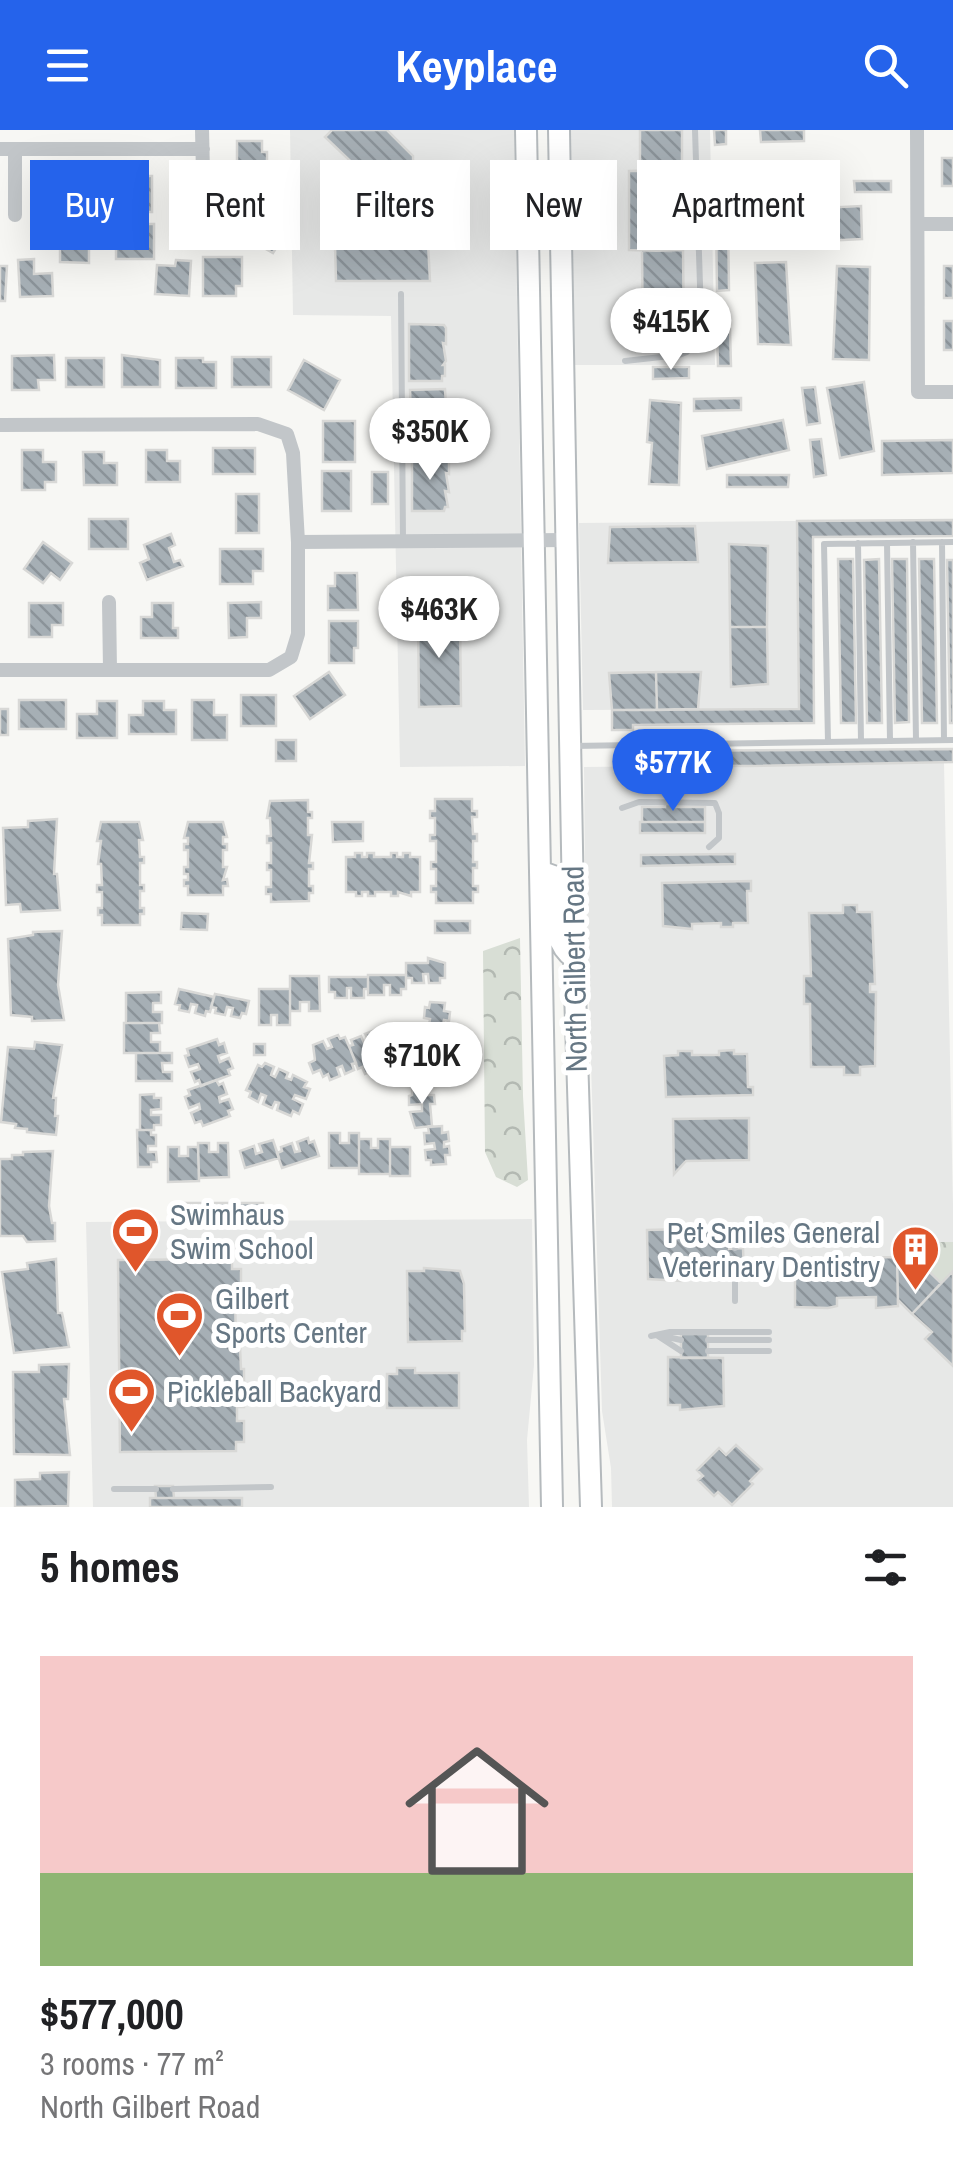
<!DOCTYPE html>
<meta charset="utf-8">
<style>
:root{--surface:#fff;--page:#f2f2f2;--text:#202124;--muted:#757577;--accent:#2563eb}
body{margin:0;font-family:"Archivo Narrow",sans-serif;background:var(--page);color:var(--text);height:100vh;display:flex;flex-direction:column;font-size:38px;white-space:nowrap}
*{box-sizing:border-box;margin:0}
p{font-size:32px;color:var(--muted)}
.icon{flex:none;width:55px;height:55px;fill:none;stroke:currentColor;stroke-width:2;stroke-linecap:round;stroke-linejoin:round}
.map{position:relative;height:1377px;overflow:hidden}
.panel{display:flex;flex-direction:column;background:var(--surface);flex:1}
.panel>*{flex:none}
.guide{position:absolute;left:30px;top:30px;width:895px;height:90px;display:flex;gap:20px}
.price{position:absolute;translate:-50% -85px;padding:0 22px;border-radius:35px;background:#fff;color:#222;font-size:32px;line-height:65px;filter:drop-shadow(0 2px 5px #0008)}
.price::after{content:'';position:absolute;left:50%;top:60px;width:30px;height:22px;margin-left:-15px;background:inherit;clip-path:polygon(0 0,100% 0,50% 100%)}
.price.selected{background:var(--accent);color:#fff}
ul{padding:0;list-style:none}
li{display:grid;align-content:center;gap:20px;height:530px;padding:0 40px}
li span{display:grid;place-items:center;height:310px;border-radius:0px;color:#555}
li>.icon{margin-inline-start:auto}
span .icon{width:180px;height:180px;fill:#fffc;stroke-width:1}
li b{font-size:42px}
h2{display:flex;justify-content:space-between;align-items:center;height:120px;padding:0 40px;font-size:42px}
.pill{padding:0 35px;border-radius:0px;background:var(--surface);box-shadow:0 10px 40px #0002;font-size:35px;line-height:90px}
.pill.selected{background:var(--accent);color:#fff}
header{display:flex;justify-content:space-between;align-items:center;height:130px;padding:0 40px;background:var(--accent);color:#fff;font-size:45px;font-weight:700}
.map>svg:first-child{display:block}
.built{fill:#e7e8e7}
.park{fill:url(#park-crowns)}
.building{fill:url(#building-back-hatch);stroke:#d8d8d6;stroke-width:2.5}
.lines{fill:none;stroke-linecap:round;stroke-linejoin:round}
.primary-casing{stroke:#b5babd;stroke-width:24}
.lane{stroke:#c2c6c9;stroke-width:6}
.street{stroke:#c2c6c9;stroke-width:14}
.primary{stroke:#fff;stroke-width:20}
.labels{text-anchor:middle;stroke-width:10;stroke-linejoin:round;paint-order:stroke}
.street-label{font-size:30px;fill:#667784;stroke:#fff}
.poi-label{font-size:30px;fill:#667784;stroke:#fff;text-anchor:start}
</style>
<header><svg class="icon" aria-label="menu" viewBox="0 0 24 24"><path d="M4 6h16M4 12h16M4 18h16"/></svg>Keyplace<svg class="icon" aria-label="search" viewBox="0 0 24 24"><circle cx="10" cy="10" r="6"/><path d="M15 15l6 6"/></svg></header>
<div class="map">
<svg width="953" height="1377" viewBox="0 0 953 1377">
<defs>
<pattern id="park-crowns" width="20" height="18" patternUnits="userSpaceOnUse" patternTransform="scale(2.5)"><rect width="20" height="18" fill="#d8ded5"/><path d="M2 6a3 3 0 1 1 6 0M12 15a3 3 0 1 1 6 0" fill="none" stroke="#b3b9b2"/></pattern>
<pattern id="building-back-hatch" width="6" height="6" patternUnits="userSpaceOnUse" patternTransform="scale(2.5)"><rect width="6" height="6" fill="#a6afb5"/><path d="M-1 5l2 2M0 0l6 6M5-1l2 2" fill="none" stroke="#8b9399"/></pattern>
</defs>
<rect width="100%" height="100%" fill="#f7f7f4"/>
<path class="built" d="M290 0H514L525 636 400 637 391 186 293 185Z
M571 0H710L715 235H575Z
M797 391 799 579 583 580 579 393Z
M944 633 953 1075V1377H612L611 1338 602 1281 585 745 584 637Z
M532 1089 534 1235 527 1310 529 1377H93L86 1092Z"/>
<path class="park" d="M520 808 523 966 528 1050 517 1057 496 1047 485 1022 483 821Z
M913 1112H953V1141L941 1153 913 1126Z"/>
<path class="building" d="M332 0H387L413 26 414 80 365 81V45L325 7Z
M640 0H682V41H640Z
M714 0H726V14L715 15Z
M760 0H804V11L761 12Z
M237 11H262V22H267V50H237Z
M942 28H953V56H942Z
M671 40V121L629 120V41Z
M61 45H89V85H61Z
M118 46H152V82H113V57H118Z
M854 51H891V62H855Z
M808 53V66L770 67V54Z
M261 72 280 82 277 88 290 95 273 123 248 109 257 93 251 90Z
M861 76 862 109 764 114 763 81Z
M747 78 759 79 760 115 748 116Z
M427 79 428 113 335 115 334 81Z
M728 86 729 160 717 161 716 87Z
M60 94 89 95V133L60 132Z
M123 94H154V129H116V117H123Z
M428 113 430 151H336L335 115Z
M683 120 684 207 675 217H643L642 121Z
M203 127H242V156H236V166H203Z
M34 129V144L52 143 53 166 20 167 18 130Z
M176 130 191 131 189 166 155 164 157 135 175 136Z
M786 132 791 215 758 214 755 133Z
M0 136H7L5 171H0Z
M837 136 870 137 869 230 833 229Z
M944 136H953V168H944Z
M944 191H953V220H944Z
M409 194 444 195 446 198V214L443 213 446 231 443 235H445V246H442V251H409Z
M717 199H730L731 236H718Z
M54 225 55 250H38L39 260H12V226Z
M122 225 160 230V257H122Z
M232 227H271V257H232Z
M66 228H104V257H66Z
M176 228H203V232H216V258H176Z
M304 230 340 250 324 280 288 260Z
M653 237H689V248L653 249Z
M864 252 874 321 840 328 827 258Z
M815 257 820 293 807 295 802 258Z
M445 259 448 310 444 311 445 315 412 316 410 260Z
M741 268V280L694 281V269Z
M650 270 681 273 679 355 649 354 652 313 647 312Z
M783 290 789 320 707 339 702 306Z
M323 291H355V332H323Z
M821 309 826 345 814 347 810 310Z
M953 310V343L882 345V311Z
M213 318H255V344H213Z
M22 320H43V332H56V352H45V360H22Z
M146 320H167V331H180V352H146Z
M83 322H104V333H117V355H84Z
M412 325H447L449 328V344L446 343 449 362 445 361 448 377H445L444 381H412Z
M322 341H351V381H322Z
M372 342H388V374H372Z
M727 345H789L788 357H727Z
M236 364H259V403H236Z
M89 389H128V419H89Z
M953 390V406L813 407 814 593 633 595V600H612V580L799 579 797 391Z
M695 396 698 432 608 433 610 397Z
M171 404 175 415 169 418 174 432 180 430 183 436 147 450 140 433 149 429 144 415Z
M43 412 72 433 60 450 51 443 43 453 24 439Z
M729 414 768 416 767 497H730Z
M220 419H263V441H253V454H220Z
M838 429H853L856 593H841Z
M879 429 882 593H867L864 430Z
M892 429H907L909 592 895 593Z
M919 429H934L937 593H922Z
M947 430H953V593H950Z
M335 443H357L358 480H328V456H335Z
M261 472V488H247V507L229 508 228 473Z
M29 473H63V495H52V507H29Z
M152 473H173V498H178V508H141V487H152Z
M460 486 461 576 419 577 418 487Z
M329 491H358V518H354V533H329Z
M730 497H767L768 554 731 557Z
M329 542 345 565 310 589 294 566Z
M656 542 657 580H612L609 543Z
M656 542H701L698 579 657 580Z
M241 565H276V596H241Z
M19 570H66V599H19Z
M192 570H214V585H227V610H192Z
M97 571H117V608H77V584H97Z
M143 571H164V580H176V604H129V585H143Z
M0 579H8V605H0Z
M276 610H296V631H276Z
M953 619V632L747 636 629 635 628 621Z
M435 669H472V681H477V687H472L473 704H477V711H473V732H477V738H473V756H478V762H473V773H436V762H431V756H436V739H431V732H436V711H430V705H435V688H430V681H435Z
M308 670V682H312V688H308V705H312L309 733H313V739H309V756H313V763H309V771L271 772V764H266V757H271V740H267V733H271V713H267V706H271L270 688H267L270 671Z
M665 673H675V677H705V692H642V677H665Z
M57 689 54 744H57L60 780 21 782 20 774 6 775 3 698 28 697V691Z
M101 692H139L143 710H139L140 727H144V733H140V755H144V761H140V778H144V784H140V795H102V785H98V778H102V762H97V755H102L101 734H98L101 711H97Z
M188 692H223L227 707H223V714H227V720H223V737H227L223 750 227 749 228 756H223V765H188V756H184V750H188V744H184V737H188V720H184V714H188V708H184Z
M332 692H363V711L333 712Z
M640 692H705V703H640Z
M355 723H362V727H367V723H374V727H391V723H397V727H403V723H410V727H420V762H411V766L398 762V766H391V762H375V766H368V762H362V766H356V762H346V727H355Z
M735 724V734L641 736V725Z
M751 751V761H747L748 793H733V797H721V793L692 794V799L663 796 662 753Z
M843 775H857V782H872L875 854H870V862H876L875 936 860 937V945H844V937H811L810 874H804V846H811L809 783H843Z
M182 783 208 784 207 800 181 799Z
M435 791H470V803H435Z
M62 801 58 855 64 890 32 891V887L11 885 8 809 33 805V802Z
M428 828 445 833V848H440V853H429L428 844H423L424 853H412V848H406V833H428Z
M368 845H406V859H401V865H390V855H384V865H368Z
M290 846H319L320 881H309V872H300V881H290Z
M329 847H368V859H364V868H351V858H347V868H335V862H329Z
M179 859 214 867 210 882 206 881 205 886 195 883 197 875 191 874 189 882 179 880 180 875 175 874Z
M259 859H290V895H277V885H271V895H259Z
M161 862V873H153V882H162V893H126V863Z
M215 864 249 871 246 884 242 883 240 888 231 886 233 878 227 877 225 885 215 883 216 878 211 877Z
M430 872 445 873 444 881 450 882 449 891 444 890 443 895 448 896 447 904 442 903 441 912 425 910 426 906H422L423 894 429 895 430 889 424 888 425 877 429 878Z
M124 893H159L160 903H151V912H160V923H124Z
M375 900 377 903 381 901 391 933 381 937 378 930 372 933 375 940 365 944 362 937 358 939 349 916 353 915 351 910 361 906 364 913 369 911 365 904Z
M338 905 340 909 345 907 356 933 352 934 354 940 345 944 342 936 337 938 340 946 330 950 328 944 323 947 320 940 313 943 309 933 315 930 313 915 323 911 327 919 332 917 328 909Z
M217 909 219 915 224 913 227 923 218 926 220 932 229 928 233 938 228 940 230 945 201 956 199 950 195 952 191 942 200 939 198 934 189 937 185 926 189 925 187 919Z
M416 909 431 911V915H434L433 927H429V933H433L428 950 415 949 416 942 409 941 410 932 419 933V927L410 926 411 914 415 915Z
M35 912 62 915 53 968H56L55 986H58L56 1005 27 1002V999L15 998 16 994 1 992 8 917 34 919Z
M254 914H265V925H254Z
M734 920V924H747L748 957H753V965L666 967 664 926 678 925V921H692V925H719V921Z
M136 923H172V933H162L163 942H172V951H136Z
M265 933 274 937 271 945 275 947 279 939 288 943 286 948 291 950 293 945 307 952 304 957 310 959 306 969 295 965 293 969 303 974 299 984 293 981 291 986 277 980 279 973 275 972 272 978 263 974 266 966 261 964 258 972 249 967 251 962 246 960 258 935 262 937Z
M216 950 219 955 223 953 227 964 219 967 220 972 229 969 233 979 228 981 230 986 203 996 201 991 195 993 191 983 200 979 199 974 189 978 185 967 190 965 188 960Z
M428 958V965H434L435 974H430L432 996 415 998 410 982 422 981V974L409 975V966L412 965V959Z
M154 964V968H161V979L151 980V985H161V995H154V1000H140V965Z
M749 988V1030L686 1031 674 1044 673 989Z
M442 996V1003L448 1002 449 1011 444 1012V1017L449 1016 450 1025H445L446 1034 431 1035V1030H426L425 1020 435 1019 434 1013 425 1014 424 1003H429L428 997Z
M137 1000H151V1005H156V1016H148V1022H156L157 1032H151V1037H138Z
M329 1003H340V1013H349V1003H359V1038H329Z
M308 1008 309 1013 314 1011 319 1026 282 1038 277 1023 282 1021 281 1017 292 1013 295 1022 300 1021 297 1012Z
M359 1009H371V1018H378V1009H390V1044H359Z
M273 1010 279 1028 245 1038 240 1021 254 1016 256 1024 262 1022 259 1014Z
M198 1013H209V1022H218V1013H228L229 1047 199 1048Z
M168 1017H179V1026H188V1017H198L199 1051 168 1052Z
M390 1017H410V1046H390Z
M53 1021 49 1076 52 1093H55V1111L27 1112 23 1106H0V1029H12V1025H23V1022Z
M175 1073H263L264 1086H175Z
M729 1098V1119L743 1118 744 1144 692 1145V1148L682 1151 648 1149 647 1100Z
M913 1126 941 1153 912 1184 898 1170 897 1127Z
M897 1127 898 1176 876 1178V1167L837 1168V1176L828 1178 795 1177V1128Z
M56 1129 58 1183H62L69 1217 14 1223 2 1142 28 1139 27 1133Z
M232 1129V1139H241V1161H235L236 1217H240L241 1239H244V1277H237V1291H244V1312H236V1321L120 1322 118 1130Z
M424 1138 460 1141 464 1154 465 1201H462V1211L408 1212 407 1141H424Z
M953 1141V1236L925 1209 932 1202 912 1184Z
M681 1204H708V1228H681Z
M668 1227 723 1228 724 1276 680 1280V1275H668Z
M69 1234 68 1269H64L70 1325 14 1324 13 1242H39V1235Z
M397 1238H415V1243H459V1278H387V1244H397Z
M736 1315 762 1339 750 1351 753 1354 732 1375 718 1362 714 1366 698 1350 703 1346 697 1340 719 1318 726 1325Z
M69 1342 68 1376 15 1377V1350L40 1349V1343Z
M155 1356H173L174 1368H156Z
M150 1368H242V1377H150Z"/>
<g class="lines">
<defs>
<path id="primary" d="M526 0 552 1377
M559 0 574 828 591 1377
M542 742 553 746 556 752C561 779 548 810 574 828"/>
</defs>
<use href="#primary" class="primary-casing"/>
<path class="lane" d="M401 164 403 410
M625 231 679 225 687 222 701 186 695 0
M913 412 916 610
M942 412 944 610
M858 413 861 611
M887 413 890 611
M828 612 824 414 953 412
M572 616 953 610
M622 678 639 672 715 673 719 683V708L709 717
M735 1118 737 1108 768 1107
M735 1144V1171
M651 1206 670 1202H769
M658 1206 681 1221
M663 1206 681 1210
M708 1210H769
M708 1221H769
M114 1359H156
M173 1359 271 1357"/>
<path class="street" d="M202 0 204 85
M917 0 918 262H953
M0 19H203
M15 85V19
M918 94H953
M0 295 258 294 287 304 293 323 298 412V504L291 527 269 540H0
M298 412 566 410
M109 472 110 540"/>
<use href="#primary" class="primary"/>
</g>
<defs>
<symbol id="stadium-pin" viewBox="-11 -11 22 30"><path d="M0 17L-7.5 6A9.5 9.5 0 1 1 7.5 6Z" fill="#e0562b" stroke="#fff"/><path d="M0-5a6.5 5 0 1 0 0 10a6.5 5 0 1 0 0-10ZM-3.5-1.8h7v3.6h-7Z" fill="#fff"/></symbol>
<symbol id="building-pin" viewBox="-11 -11 22 30"><path d="M0 17L-7.5 6A9.5 9.5 0 1 1 7.5 6Z" fill="#e0562b" stroke="#fff"/><path d="M-4-6H4V6H1V3H-1V6H-4ZM-2.5-4.3h1.7v1.8h-1.7ZM.8-4.3h1.7v1.8H.8ZM-2.5-1h1.7V.8h-1.7ZM.8-1h1.7V.8H.8Z" fill="#fff"/></symbol>
</defs>
<g fill-rule="evenodd">
<use href="#stadium-pin" x="108" y="1074" width="55" height="75"/>
<use href="#building-pin" x="888" y="1092" width="55" height="75"/>
<use href="#stadium-pin" x="152" y="1158" width="55" height="75"/>
<use href="#stadium-pin" x="104" y="1234" width="55" height="75"/>
</g>
<g class="labels">
<g class="street-label">
<text transform="translate(575 839) rotate(-91)" y="10">North Gilbert Road</text>
</g>
<g class="poi-label">
<text x="170" y="1095">Swimhaus<tspan x="170" dy="34">Swim School</tspan></text>
<text x="880" y="1113" text-anchor="end">Pet Smiles General<tspan x="880" dy="34">Veterinary Dentistry</tspan></text>
<text x="215" y="1179">Gilbert<tspan x="215" dy="34">Sports Center</tspan></text>
<text x="167" y="1272">Pickleball Backyard</text>
</g>
</g>
</svg>
<b class="price" style="left:671px;top:243px">$415K</b>
<b class="price" style="left:430px;top:353px">$350K</b>
<b class="price" style="left:439px;top:531px">$463K</b>
<b class="price selected" style="left:673px;top:684px">$577K</b>
<b class="price" style="left:422px;top:977px">$710K</b>
<div class="guide">
<a class="pill selected">Buy</a>
<a class="pill">Rent</a>
<a class="pill">Filters</a>
<a class="pill">New</a>
<a class="pill">Apartment</a>
</div>
</div>
<section class="panel">
<h2>5 homes<svg class="icon" aria-label="filters" viewBox="0 0 24 24"><path d="M4 7h16M4 17h16"/><circle cx="9" cy="7" r="2"/><circle cx="15" cy="17" r="2"/></svg></h2>
<ul>
<li><span style="background:linear-gradient(#f6c9c9 70%,#8fb573 0)"><svg class="icon" aria-label="home" viewBox="0 0 24 24"><path d="M3 11l9-7 9 7M6 9v11h12V9"/></svg></span><div><b>$577,000</b><p>3 rooms · 77 m²</p><p>North Gilbert Road</p></div></li>
</ul>
</section>
